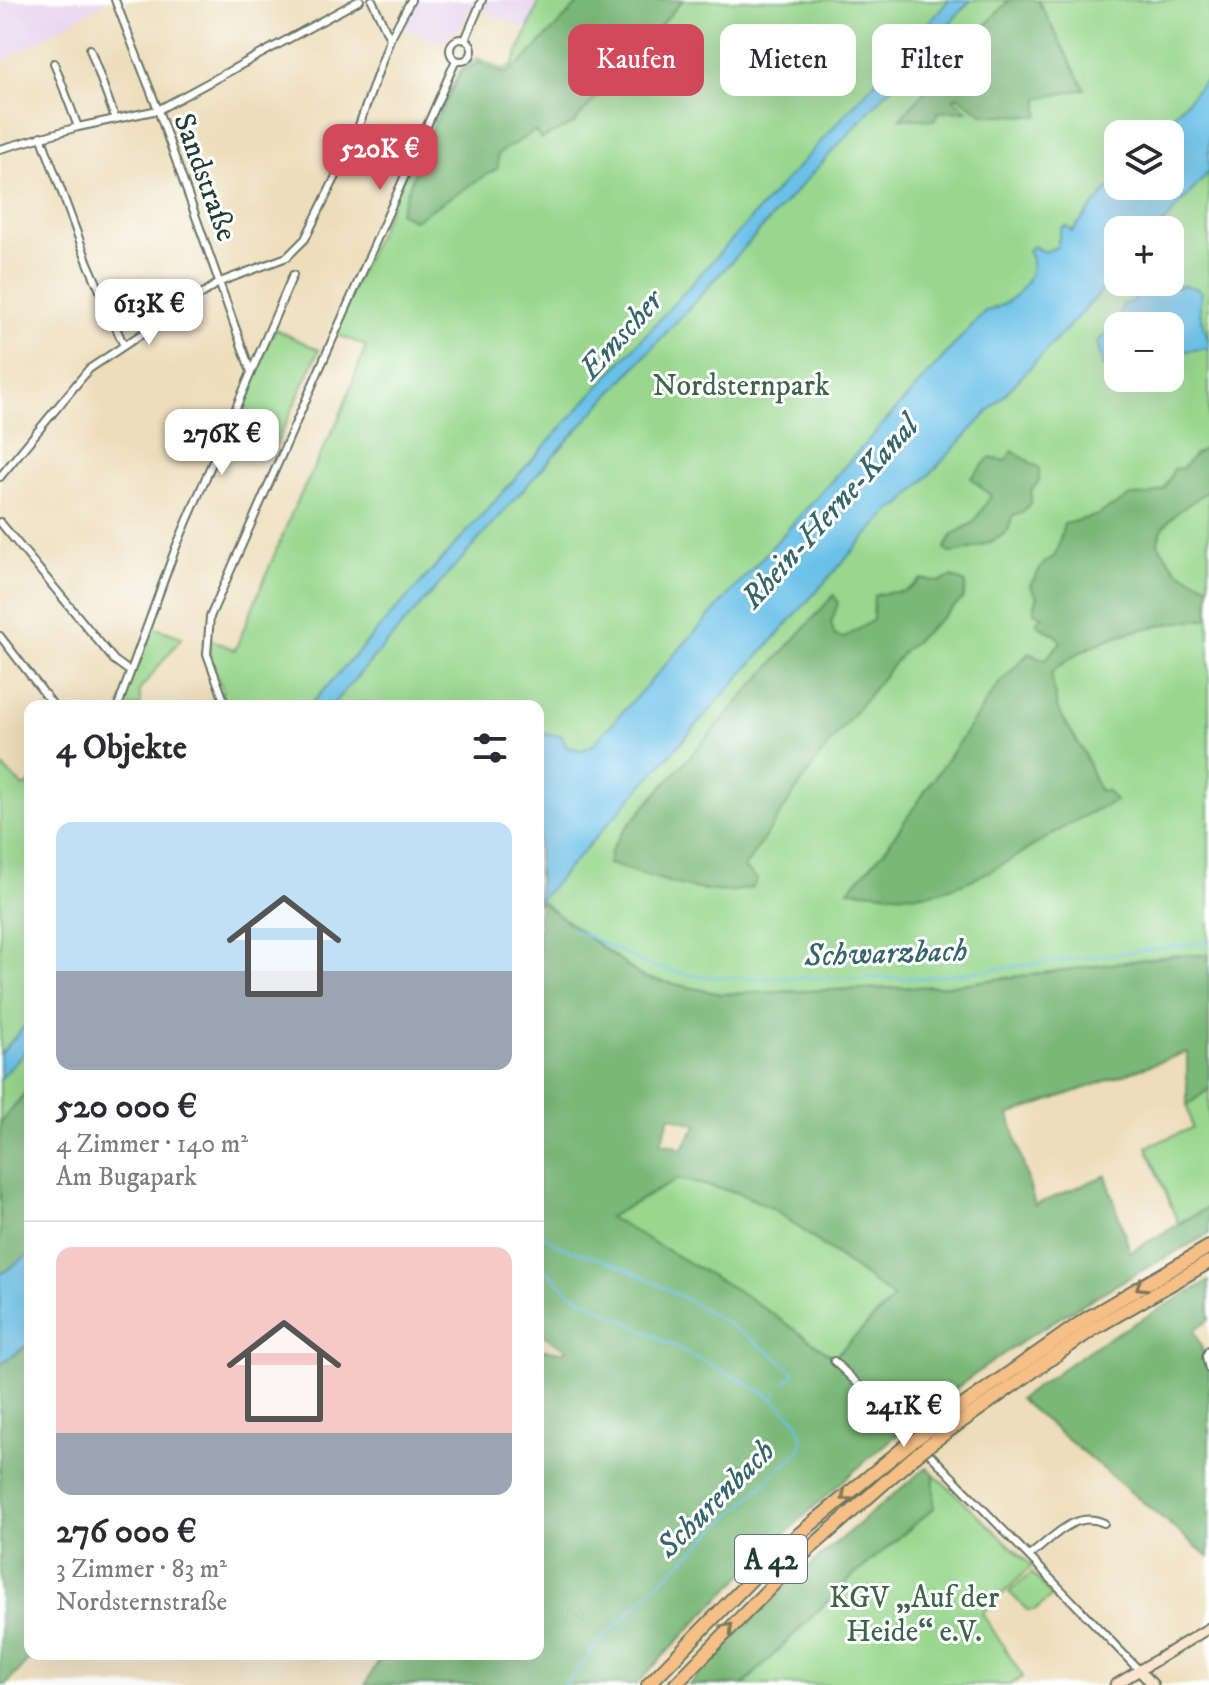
<!DOCTYPE html>
<html lang="de">
<meta charset="utf-8">
<style>
:root{--surface:#fff;--page:#f7f7f7;--text:#2b2b33;--muted:#7c7c81;--line:#e1e1e2;--accent:#d1495b}
body{margin:0;font-family:"IM FELL DW Pica",serif;background:var(--page);color:var(--text);height:100vh;display:flex;flex-direction:column;font-size:30px;white-space:nowrap}
*{box-sizing:border-box;margin:0}
p{font-size:26px;color:var(--muted)}
.icon{flex:none;width:44px;height:44px;fill:none;stroke:currentColor;stroke-width:2;stroke-linecap:round;stroke-linejoin:round}
.map{position:relative;flex:1;overflow:hidden}
.details{position:absolute;left:24px;top:700px;width:520px;height:960px;display:flex;flex-direction:column;background:var(--surface);border-radius:16px;box-shadow:0 8px 32px #0002}
.details>*{flex:none}
.top-card{position:absolute;left:568px;top:24px;width:520px;height:72px;display:flex;gap:16px}
.fabs{position:absolute;left:1104px;top:120px;display:grid;gap:16px}
.fabs a{display:grid;place-items:center;width:80px;height:80px;border-radius:16px;background:var(--surface);box-shadow:0 8px 32px #0002;font-size:40px}
.price{position:absolute;translate:-50% -68px;padding:0 18px;border-radius:16px;background:#fff;color:#222;font-size:26px;line-height:52px;filter:drop-shadow(0 2px 4px #0008)}
.price::after{content:'';position:absolute;left:50%;top:48px;width:24px;height:18px;margin-left:-12px;background:inherit;clip-path:polygon(0 0,100% 0,50% 100%)}
.price.current{background:var(--accent);color:#fff}
ul{padding:0;list-style:none}
li{display:grid;align-content:center;gap:16px;height:424px;padding:0 32px}
li+li{border-top:2px solid var(--line)}
li span{display:grid;place-items:center;height:248px;border-radius:16px;color:#555}
li>.icon{margin-inline-start:auto}
span .icon{width:144px;height:144px;fill:#fffc;stroke-width:1}
li b{font-size:34px}
h2{display:flex;justify-content:space-between;align-items:center;height:96px;padding:0 32px;font-size:34px}
.tag{padding:0 28px;border-radius:16px;background:var(--surface);box-shadow:0 8px 32px #0002;font-size:28px;line-height:72px}
.tag.current{background:var(--accent);color:#fff}
.map>svg:first-child{display:block}
.built{fill:#e8d2ee}
.green{fill:#98d78d;stroke:#5c8a60;stroke-width:2;fill-rule:evenodd}
.forest{fill:#7ab878;stroke:#4c7a56;stroke-width:2;fill-rule:evenodd}
.water{fill:#6bc1e8;stroke:#457f8e;stroke-width:2}
.lines{fill:none;stroke-linecap:round;stroke-linejoin:round}
.stream{stroke:#6bc1e8;stroke-width:2}
.street-casing{stroke:#677563;stroke-width:10}
.secondary-casing{stroke:#677563;stroke-width:13}
.highway-casing{stroke:#677563;stroke-width:16}
.street{stroke:#fff;stroke-width:6}
.secondary{stroke:#fbe5cf;stroke-width:9}
.highway{stroke:#f5bf86;stroke-width:12}
.highway-bridge-casing{stroke:#677563;stroke-width:16;stroke-linecap:butt}
.highway-bridge{stroke:#f5bf86;stroke-width:12}
.oneway{stroke:#7f7859}
.labels{text-anchor:middle;stroke-width:6;stroke-linejoin:round;paint-order:stroke}
.shield{fill:#fff;stroke:#627771;stroke-width:2}
.shield-label{font-size:28px;font-weight:bold;fill:#1f3d34}
.street-label{font-size:30px;fill:#1f3d34;stroke:#fff}
.park-label{font-size:30px;fill:#3d644a;stroke:#fff}
.water-label{font-size:32px;font-style:italic;fill:#36656a;stroke:#fff}
</style>
<div class="map">
<svg width="1209" height="1685" viewBox="0 0 1209 1685">
<rect width="100%" height="100%" fill="#fff"/>
<filter id="ink" filterUnits="userSpaceOnUse"><feTurbulence type="fractalNoise" baseFrequency=".0125" numOctaves="2"/><feDisplacementMap in="SourceGraphic" scale="16" xChannelSelector="R" yChannelSelector="G"/><feConvolveMatrix kernelMatrix="1 2 1 2 8 2 1 2 1" color-interpolation-filters="sRGB"/></filter>
<filter id="wash" filterUnits="userSpaceOnUse"><feTurbulence type="fractalNoise" baseFrequency=".006" numOctaves="4" result="noise"/><feDisplacementMap in="SourceGraphic" scale="32" xChannelSelector="R" yChannelSelector="G"/><feGaussianBlur stdDeviation="1.8" result="paint"/><feColorMatrix in="noise" values="0 0 0 0 0 0 0 0 0 0 0 0 0 0 0 0 0 1.4 0 .05"/><feComposite in="paint" operator="in"/></filter>
<g filter="url(#wash)">
<rect width="100%" height="100%" fill="#edddba"/>
<path class="built" d="M0 0H107V1L0 63Z
M418 0H540L527 30 471 6 461 27 442 42 405 29Z"/>
<path class="green" d="M540 0H1209V955H1178L945 986 721 994 642 977 538 899V706H207L223 691 210 657V639L235 650 293 510 340 416 366 346 341 336H331L425 130 446 99 460 70 477 58 504 70 513 65ZM1118 134H1170V186H1118ZM1118 230H1170V282H1118ZM1118 326H1170V378H1118Z
M275 329 319 350 273 452 230 430Z
M150 626 182 637 139 691 141 706H121Z
M0 765 24 787 30 783V1087L0 1123Z
M1209 1089V1207L1178 1223 1147 1147 1192 1128 1187 1105Z
M678 1179 739 1193 774 1209 894 1298 834 1358 745 1295 608 1217Z
M934 1474 1032 1566 982 1613 1023 1677 1010 1685H743L852 1577 934 1508Z
M1032 1573 1052 1596 1036 1610H1027L1009 1592Z"/>
<path class="forest" d="M582 0H683L573 124 541 139 535 131 498 154V168L414 220 399 212 431 131 462 71 479 63 505 74 521 63Z
M1009 0H1038L1085 89 1039 98V116L984 115 957 96 954 99 967 111 938 112 935 120 900 118Z
M1209 446V490C1191 504 1159 519 1158 544L1178 571 1209 586V618C1152 625 1096 634 1051 673L1057 708 1084 753 1099 790 1107 791 1116 801C1055 825 1004 874 940 891 910 899 878 891 848 890L884 851 998 685 1029 653 1045 660 1061 642 1055 634 1038 626 1037 620 1043 617 1034 612 1037 597 1030 585 1045 562 1055 556 1064 524 1095 516 1131 496 1149 495 1164 489 1174 469 1183 468 1195 454Z
M1013 451 1039 468V481L1031 491V503L1022 513 1013 516C1010 520 1010 524 1009 528 1003 541 962 553 949 553L945 548 953 534 973 523 991 496 971 478 989 458 1005 461Z
M952 577 966 583 963 599 904 651 819 757 744 868 757 879 753 887C708 902 652 875 608 864L611 850 624 830 834 595 838 603 831 623 835 636 844 638 873 620 874 596C896 587 900 600 921 579L939 582Z
M539 901 642 977 721 994 945 986 1178 955H1209V1089L1187 1105V1052L1009 1115 1035 1205 1106 1175 1130 1252 1209 1207V1234C1149 1266 1088 1299 1030 1336 883 1433 756 1557 636 1685H365L382 1654H538V1349L564 1352 567 1349 538 1332ZM670 1116 697 1125 682 1149 661 1142ZM678 1179 739 1193 774 1209 894 1298 834 1357 745 1295 609 1217Z
M30 1087V1254L0 1275V1123Z
M1209 1281V1320L1194 1330 1209 1366V1557L1019 1399 1098 1344Z
M30 1344V1654H34L6 1685H0V1365Z
M927 1467 934 1474V1508L852 1577 743 1685H689C762 1604 842 1536 927 1467Z"/>
<path class="water" d="M949 0H971L547 463 331 706H309Z
M1209 76V172L1157 230H1118V274L901 505 893 508 858 545 538 902V734L561 735 567 747 582 750 592 746 985 311C1009 307 1043 277 1028 250L1033 246 1044 252 1057 247 1061 228 1066 226 1072 231 1118 178V186H1170V134H1157Z
M1184 285 1199 289 1202 294C1194 310 1209 329 1209 348L1170 353V326H1118V360L1103 367 1097 342 1116 325 1123 304 1135 301 1134 292 1165 291Z
M30 1020V1046L0 1079V1054Z
M30 1254V1343L0 1364V1275Z"/>
<g class="lines">
<path class="stream" d="M573 929 650 966 695 976 734 978H923L1209 942
M538 1230C558 1252 589 1253 615 1264 666 1286 755 1335 794 1373L786 1382
M538 1262 569 1292 769 1395 798 1422 803 1442 799 1451 659 1583 597 1645 565 1685
M774 1398 778 1392"/>
</g>
</g>
<g filter="url(#ink)">
<g class="lines">
<defs>
<path id="street" d="M115 0 158 110 251 372
M372 0 390 39
M450 50a11 11 0 1 1 22 0a11 11 0 1 1-22 0Z
M465 40 482 0
M90 49 115 118
M54 63 78 127
M41 136 88 263 124 346
M0 149 78 127 158 110 360 0
M0 477 89 369 220 282 287 257 305 239 353 142 390 39 411 0
M0 522 114 660 129 671
M0 636 54 706
M118 706 176 547 293 275
M226 706 207 654 210 617 456 60
M1209 1350 1206 1356 1209 1369
M834 1361 915 1439
M923 1447 1139 1670
M1029 1556C1052 1539 1075 1509 1104 1523"/>
<path id="secondary" d="M1139 1670 1153 1685
M1115 1685 1209 1628"/>
<path id="highway" d="M924 1433 1086 1319 1209 1247
M934 1441 1093 1329 1209 1262
M648 1685 780 1550 906 1446
M675 1685 799 1558 916 1455"/>
</defs>
<use href="#street" class="street-casing"/>
<use href="#secondary" class="secondary-casing"/>
<use href="#highway" class="highway-casing"/>
<use href="#street" class="street"/>
<use href="#secondary" class="secondary"/>
<use href="#highway" class="highway"/>
<defs>
<path id="highway-bridge" d="M906 1446 924 1433
M916 1455 934 1441"/>
</defs>
<use href="#highway-bridge" class="highway-bridge-casing"/>
<use href="#highway-bridge" class="highway-bridge"/>
</g>
<defs><path id="oneway-chevron" d="M-2-3.5L2.5 0L-2 3.5" fill="none" stroke-width="1.6" stroke-linecap="round" stroke-linejoin="round" transform="scale(2)"/></defs>
<g class="oneway">
<use href="#oneway-chevron" transform="translate(1141 1286) rotate(149)"/>
<use href="#oneway-chevron" transform="translate(846 1496) rotate(141)"/>
<use href="#oneway-chevron" transform="translate(728 1628) rotate(-47)"/>
</g>
</g>
<g class="labels">
<rect class="shield" x="735" y="1535" width="72" height="48" rx="6"/>
<g class="shield-label">
<text x="771" y="1569">A 42</text>
</g>
<g class="street-label">
<text transform="translate(206 177) rotate(70)" y="10">Sandstraße</text>
</g>
<g class="park-label">
<text x="741" y="395">Nordsternpark</text>
<text x="914" y="1607">KGV „Auf der<tspan x="914" dy="34">Heide“ e.V.</tspan></text>
</g>
<g class="water-label">
<text transform="translate(620 334) rotate(-48)" y="11">Emscher</text>
<text transform="translate(829 511) rotate(-48)" y="11">Rhein-Herne-Kanal</text>
<text transform="translate(886 952) rotate(-2)" y="11">Schwarzbach</text>
<text transform="translate(715 1498) rotate(-45)" y="11">Schurenbach</text>
</g>
</g>
</svg>
<div class="fabs">
<a><svg class="icon" aria-label="layers" viewBox="0 0 24 24"><path d="M12 4l9 5-9 5-9-5zM3 14l9 5 9-5"/></svg></a>
<a>+</a>
<a>−</a>
</div>
<b class="price current" style="left:380px;top:192px">520K €</b>
<b class="price" style="left:149px;top:347px">613K €</b>
<b class="price" style="left:222px;top:477px">276K €</b>
<b class="price" style="left:904px;top:1449px">241K €</b>
<div class="top-card">
<a class="tag current">Kaufen</a>
<a class="tag">Mieten</a>
<a class="tag">Filter</a>
</div>
<section class="details">
<h2>4 Objekte<svg class="icon" aria-label="filters" viewBox="0 0 24 24"><path d="M4 7h16M4 17h16"/><circle cx="9" cy="7" r="2"/><circle cx="15" cy="17" r="2"/></svg></h2>
<ul>
<li><span style="background:linear-gradient(#bfe0f5 60%,#9aa5b1 0)"><svg class="icon" aria-label="home" viewBox="0 0 24 24"><path d="M3 11l9-7 9 7M6 9v11h12V9"/></svg></span><div><b>520 000 €</b><p>4 Zimmer · 140 m²</p><p>Am Bugapark</p></div></li>
<li><span style="background:linear-gradient(#f6c9c9 75%,#9aa5b1 0)"><svg class="icon" aria-label="home" viewBox="0 0 24 24"><path d="M3 11l9-7 9 7M6 9v11h12V9"/></svg></span><div><b>276 000 €</b><p>3 Zimmer · 83 m²</p><p>Nordsternstraße</p></div></li>
</ul>
</section>
</div>
